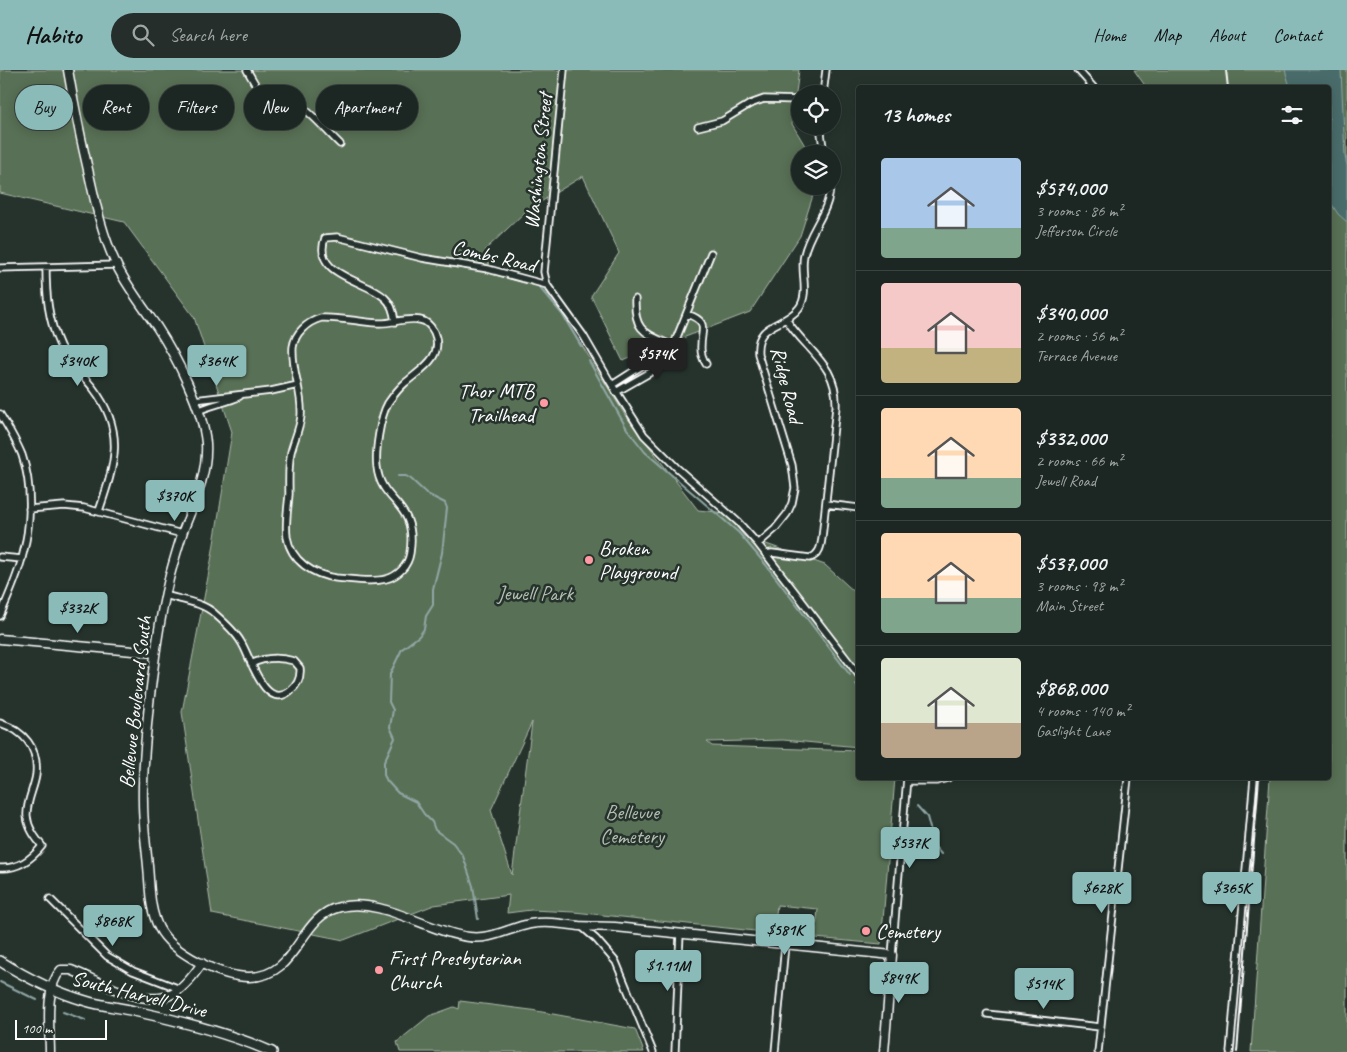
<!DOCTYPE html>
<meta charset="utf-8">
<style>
:root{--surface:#1c2622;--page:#252e2a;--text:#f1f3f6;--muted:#a0a5a5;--line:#3a4340;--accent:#8bbbb9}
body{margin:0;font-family:Caveat,sans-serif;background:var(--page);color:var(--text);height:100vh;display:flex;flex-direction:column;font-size:19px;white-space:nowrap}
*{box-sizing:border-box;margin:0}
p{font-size:16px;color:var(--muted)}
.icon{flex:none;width:28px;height:28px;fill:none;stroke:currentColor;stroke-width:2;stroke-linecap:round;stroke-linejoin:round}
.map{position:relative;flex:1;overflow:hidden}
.details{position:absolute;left:856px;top:15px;width:475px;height:695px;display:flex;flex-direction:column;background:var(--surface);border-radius:5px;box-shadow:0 2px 12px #0003,0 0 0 1px var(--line)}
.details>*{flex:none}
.banner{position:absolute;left:15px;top:15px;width:475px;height:45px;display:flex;gap:10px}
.fabs{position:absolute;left:791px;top:15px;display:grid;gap:10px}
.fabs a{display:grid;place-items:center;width:50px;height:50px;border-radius:50%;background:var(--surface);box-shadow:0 2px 12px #0003,0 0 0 1px var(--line);font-size:25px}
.scale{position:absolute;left:15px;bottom:12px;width:92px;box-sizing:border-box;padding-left:5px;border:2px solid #fff;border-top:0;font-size:14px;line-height:18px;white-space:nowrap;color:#fff;-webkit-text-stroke:4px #26332d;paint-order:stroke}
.price{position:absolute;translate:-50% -42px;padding:0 11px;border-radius:5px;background:var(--accent);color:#111;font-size:16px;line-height:32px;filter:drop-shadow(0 1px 2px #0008)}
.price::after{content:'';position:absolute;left:50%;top:30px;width:15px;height:11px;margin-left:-8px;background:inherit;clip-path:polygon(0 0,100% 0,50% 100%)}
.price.selected{background:#222;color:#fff}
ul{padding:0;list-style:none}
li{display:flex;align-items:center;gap:15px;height:125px;padding:0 25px}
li+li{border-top:1px solid var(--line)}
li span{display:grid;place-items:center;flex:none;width:140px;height:100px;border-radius:5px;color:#555}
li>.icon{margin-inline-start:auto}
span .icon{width:60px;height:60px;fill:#fffc;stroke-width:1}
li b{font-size:21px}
h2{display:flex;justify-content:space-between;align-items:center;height:60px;padding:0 25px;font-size:21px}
.chip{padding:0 18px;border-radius:22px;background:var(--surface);box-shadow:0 2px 12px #0003,0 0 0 1px var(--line);font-size:18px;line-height:45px}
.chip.selected{background:var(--accent);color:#111}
header{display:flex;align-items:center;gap:30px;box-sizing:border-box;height:70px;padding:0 25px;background:var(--accent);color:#111}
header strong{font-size:24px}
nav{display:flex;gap:28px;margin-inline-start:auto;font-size:18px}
.search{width:350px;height:45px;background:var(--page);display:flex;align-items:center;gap:12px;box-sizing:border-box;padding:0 18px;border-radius:28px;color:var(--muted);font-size:19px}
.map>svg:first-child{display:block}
.green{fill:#597055;stroke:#acb8aa;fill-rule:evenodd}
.water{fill:#486c6b;stroke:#91a7a6}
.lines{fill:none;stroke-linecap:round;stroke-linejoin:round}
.stream{stroke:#91a7a6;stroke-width:2}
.minor-casing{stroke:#fff;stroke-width:9}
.tertiary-casing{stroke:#fff;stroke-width:11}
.secondary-casing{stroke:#fff;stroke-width:12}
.minor{stroke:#26332d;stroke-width:5.5}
.tertiary{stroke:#26332d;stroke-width:8}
.secondary{stroke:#26332d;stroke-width:9}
.rail{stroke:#fff;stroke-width:2}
.poi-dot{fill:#ff9aa2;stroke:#26332d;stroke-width:2}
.labels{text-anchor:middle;stroke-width:5;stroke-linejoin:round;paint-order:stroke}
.street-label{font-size:21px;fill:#fff;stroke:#26332d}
.poi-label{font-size:21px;fill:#fff;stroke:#26332d;text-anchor:start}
.park-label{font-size:21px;fill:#b4bfb2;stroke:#26332d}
</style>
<header>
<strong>Habito</strong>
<div class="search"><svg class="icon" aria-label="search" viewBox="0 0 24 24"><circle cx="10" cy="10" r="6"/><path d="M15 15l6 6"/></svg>Search here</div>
<nav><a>Home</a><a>Map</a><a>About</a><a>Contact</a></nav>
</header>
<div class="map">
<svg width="1347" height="982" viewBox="0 0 1347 982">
<rect width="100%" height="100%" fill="#26332d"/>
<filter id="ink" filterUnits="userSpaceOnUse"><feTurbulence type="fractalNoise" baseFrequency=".02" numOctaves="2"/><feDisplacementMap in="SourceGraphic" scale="10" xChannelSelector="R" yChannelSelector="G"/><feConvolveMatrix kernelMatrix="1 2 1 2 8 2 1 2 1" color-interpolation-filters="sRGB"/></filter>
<g filter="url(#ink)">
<path class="green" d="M0 0H799L792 54 810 84H800V116H816L800 166 750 242 623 291 591 226 619 183 583 106 526 141 486 179 491 204 542 217 568 253 625 345 698 440 726 443 744 466 825 495 859 526V677L783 670 707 672 712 676 859 681V708H895L881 874 815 868 818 839 777 835 774 863 574 842 531 840 507 843 509 825 434 835 344 870 212 844 182 642 212 486 232 362 194 247 124 152 0 123ZM532 652V653L512 805 491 740Z
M1134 0H1347V982H1251L1270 708H1329V18L1146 17Z
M460 931 531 940 635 959 644 982H400L397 972 429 946 454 937 459 939Z"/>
<path class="water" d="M1285 0H1341L1345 86 1347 96V152L1338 144 1329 130V18L1290 17Z"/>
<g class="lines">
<path class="stream" d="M539 217 562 244 581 276
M589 291 627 359 645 382 739 463 766 495 850 605
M398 406H406L411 409 427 424 445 433 447 438 442 483 433 519V535L426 546 424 559 419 566 402 579 390 604 389 632 393 640 390 657 395 668 384 692V705L387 711 398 723 416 732 424 744 432 752 435 760 453 773 463 786 473 816 478 849
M856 614 859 619
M917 736 927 747 935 777 941 784
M0 912 37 930
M63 942 85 950"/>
<defs>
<path id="minor" d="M247 0 258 19C271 23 284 26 296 33 313 43 326 61 340 74
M1078 0 1094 18
M823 24 826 0
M820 56 824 84
M698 57 722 51 750 34 764 29 800 30
M46 197C46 225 48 250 60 276 68 292 82 304 93 318 126 361 115 394 99 441
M0 198 117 195
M547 215 544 202 564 0
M635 229C634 263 646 263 673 276
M687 244C711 252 700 260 701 279 701 284 703 289 706 294
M321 248C340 247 359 252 378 253 392 254 406 247 420 250 426 251 431 256 434 262 445 287 421 299 405 313 398 319 393 326 388 333 380 347 375 382 377 397 381 435 418 431 410 483 408 496 398 506 386 509 370 513 352 509 336 508 313 505 291 491 287 467 285 453 288 438 289 424 289 410 288 396 291 382 294 370 300 358 301 346 303 322 291 300 293 277 295 263 307 252 321 248Z
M395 252C394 243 392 234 385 228 367 210 311 206 325 168L337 167 422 188 488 199 547 215 583 265 612 315 644 365 676 397 738 452 758 474 859 605
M612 315 673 276
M616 322 651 302 668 289 711 183
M194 330 271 321 298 315
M198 341C212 334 227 333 240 326
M0 344C8 357 16 370 22 385 33 417 31 456 22 488 17 508 8 527 0 546
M826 434 859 438
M29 439 64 436 84 438 182 464
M758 474 775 459 787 444 792 433 795 418 792 395 758 284C755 252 785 257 799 238 810 223 800 202 804 185 809 160 830 142 830 116
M766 484 772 483 810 488C819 485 821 477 822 468L836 337C838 294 806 281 786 249
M0 487 22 489
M165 525C180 530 203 532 215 544 223 551 236 563 241 572 250 585 264 642 290 621 298 615 301 608 300 598L294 591C280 587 265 587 251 594
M0 653C24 661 39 678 36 705 34 719 26 732 27 746 28 758 35 767 42 776 31 790 18 799 0 798
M907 711H937L948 708
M50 829 107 886 133 901 180 919
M581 856 596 869 616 892 653 982
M892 885 907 708
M987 944 1100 957
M675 982 680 863
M775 982 785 875
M1098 982 1128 708
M1230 982 1254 708"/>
<path id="tertiary" d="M68 0C74 35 81 70 89 104 96 136 103 168 118 198 129 219 143 237 157 257 176 286 203 339 206 373 208 404 194 433 183 461 178 477 173 493 169 509 159 550 154 592 149 634 146 667 142 699 143 732 143 754 146 775 148 796 150 816 149 839 159 858 172 883 221 907 249 907 299 907 298 846 340 837 382 827 428 862 469 867 491 870 509 858 530 854 547 851 563 854 579 856 591 857 603 856 615 857L892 885 884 982
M0 569 155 583
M50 982C50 959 44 918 61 900H71C98 910 142 938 170 925 183 920 194 905 202 893"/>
<path id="secondary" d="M0 891C27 908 55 922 86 931 102 936 118 937 134 941 181 951 229 963 272 982"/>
</defs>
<use href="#minor" class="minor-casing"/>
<use href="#tertiary" class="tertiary-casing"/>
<use href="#secondary" class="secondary-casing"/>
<use href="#minor" class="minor"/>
<use href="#tertiary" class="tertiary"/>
<use href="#secondary" class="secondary"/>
<path class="rail" d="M1226 0 1228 18
M1237 982 1259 708"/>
</g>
</g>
<g class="poi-dot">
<circle cx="544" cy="333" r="5"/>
<circle cx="589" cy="490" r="5"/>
<circle cx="866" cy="861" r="5"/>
<circle cx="379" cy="900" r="5"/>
</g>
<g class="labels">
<g class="street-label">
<text transform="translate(538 91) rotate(-84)" y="7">Washington Street</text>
<text transform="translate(494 186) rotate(13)" y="7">Combs Road</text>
<text transform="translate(787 315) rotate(76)" y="7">Ridge Road</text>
<text transform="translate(135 632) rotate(-84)" y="7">Bellevue Boulevard South</text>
<text transform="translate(139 924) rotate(14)" y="7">South Harvell Drive</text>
</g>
<g class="poi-label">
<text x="534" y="328" text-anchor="end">Thor MTB<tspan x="534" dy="24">Trailhead</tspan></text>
<text x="599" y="485">Broken<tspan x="599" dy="24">Playground</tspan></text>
<text x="876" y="868">Cemetery</text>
<text x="389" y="895">First Presbyterian<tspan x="389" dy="24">Church</tspan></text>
</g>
<g class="park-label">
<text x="535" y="530">Jewell Park</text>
<text x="632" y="749">Bellevue<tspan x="632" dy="24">Cemetery</tspan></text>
</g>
</g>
</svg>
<div class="fabs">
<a><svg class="icon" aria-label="locate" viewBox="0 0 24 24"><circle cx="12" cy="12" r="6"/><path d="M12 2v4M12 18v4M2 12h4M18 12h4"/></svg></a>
<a><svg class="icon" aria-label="layers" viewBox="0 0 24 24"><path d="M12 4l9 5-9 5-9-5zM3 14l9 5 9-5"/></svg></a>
</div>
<div class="scale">100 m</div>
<b class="price selected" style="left:657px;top:310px">$574K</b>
<b class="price" style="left:78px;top:317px">$340K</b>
<b class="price" style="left:217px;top:317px">$364K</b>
<b class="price" style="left:175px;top:452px">$370K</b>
<b class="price" style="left:78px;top:564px">$332K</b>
<b class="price" style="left:910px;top:799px">$537K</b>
<b class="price" style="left:1102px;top:844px">$628K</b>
<b class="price" style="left:1232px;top:844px">$365K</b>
<b class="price" style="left:113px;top:877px">$868K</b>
<b class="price" style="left:785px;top:886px">$581K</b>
<b class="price" style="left:668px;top:922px">$1.11M</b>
<b class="price" style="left:899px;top:934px">$849K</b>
<b class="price" style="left:1044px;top:940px">$514K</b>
<div class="banner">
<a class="chip selected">Buy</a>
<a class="chip">Rent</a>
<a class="chip">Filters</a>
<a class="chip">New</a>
<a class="chip">Apartment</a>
</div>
<section class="details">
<h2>13 homes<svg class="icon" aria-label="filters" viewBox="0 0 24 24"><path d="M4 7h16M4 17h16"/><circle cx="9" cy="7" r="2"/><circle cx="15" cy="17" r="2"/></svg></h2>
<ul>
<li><span style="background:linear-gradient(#a9c7e8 70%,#7fa58c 0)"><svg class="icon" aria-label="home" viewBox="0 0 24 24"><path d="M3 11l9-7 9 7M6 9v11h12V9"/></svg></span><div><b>$574,000</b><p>3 rooms · 86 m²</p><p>Jefferson Circle</p></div></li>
<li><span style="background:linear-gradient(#f6c9c9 65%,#c2b280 0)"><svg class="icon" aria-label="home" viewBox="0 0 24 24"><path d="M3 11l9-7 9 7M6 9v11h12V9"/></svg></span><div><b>$340,000</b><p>2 rooms · 56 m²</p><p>Terrace Avenue</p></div></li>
<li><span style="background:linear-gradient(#ffd9b3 70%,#7fa58c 0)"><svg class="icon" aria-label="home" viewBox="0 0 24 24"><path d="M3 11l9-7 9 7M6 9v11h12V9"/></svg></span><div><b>$332,000</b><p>2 rooms · 66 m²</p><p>Jewell Road</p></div></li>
<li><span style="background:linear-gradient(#ffd9b3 65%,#7fa58c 0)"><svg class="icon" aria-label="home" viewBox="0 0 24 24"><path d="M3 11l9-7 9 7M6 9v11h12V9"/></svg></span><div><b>$537,000</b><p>3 rooms · 98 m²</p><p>Main Street</p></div></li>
<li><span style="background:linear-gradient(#dfe7d0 65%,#b9a48a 0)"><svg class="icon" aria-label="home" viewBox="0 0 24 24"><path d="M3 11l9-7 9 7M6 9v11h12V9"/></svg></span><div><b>$868,000</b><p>4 rooms · 140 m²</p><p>Gaslight Lane</p></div></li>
</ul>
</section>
</div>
